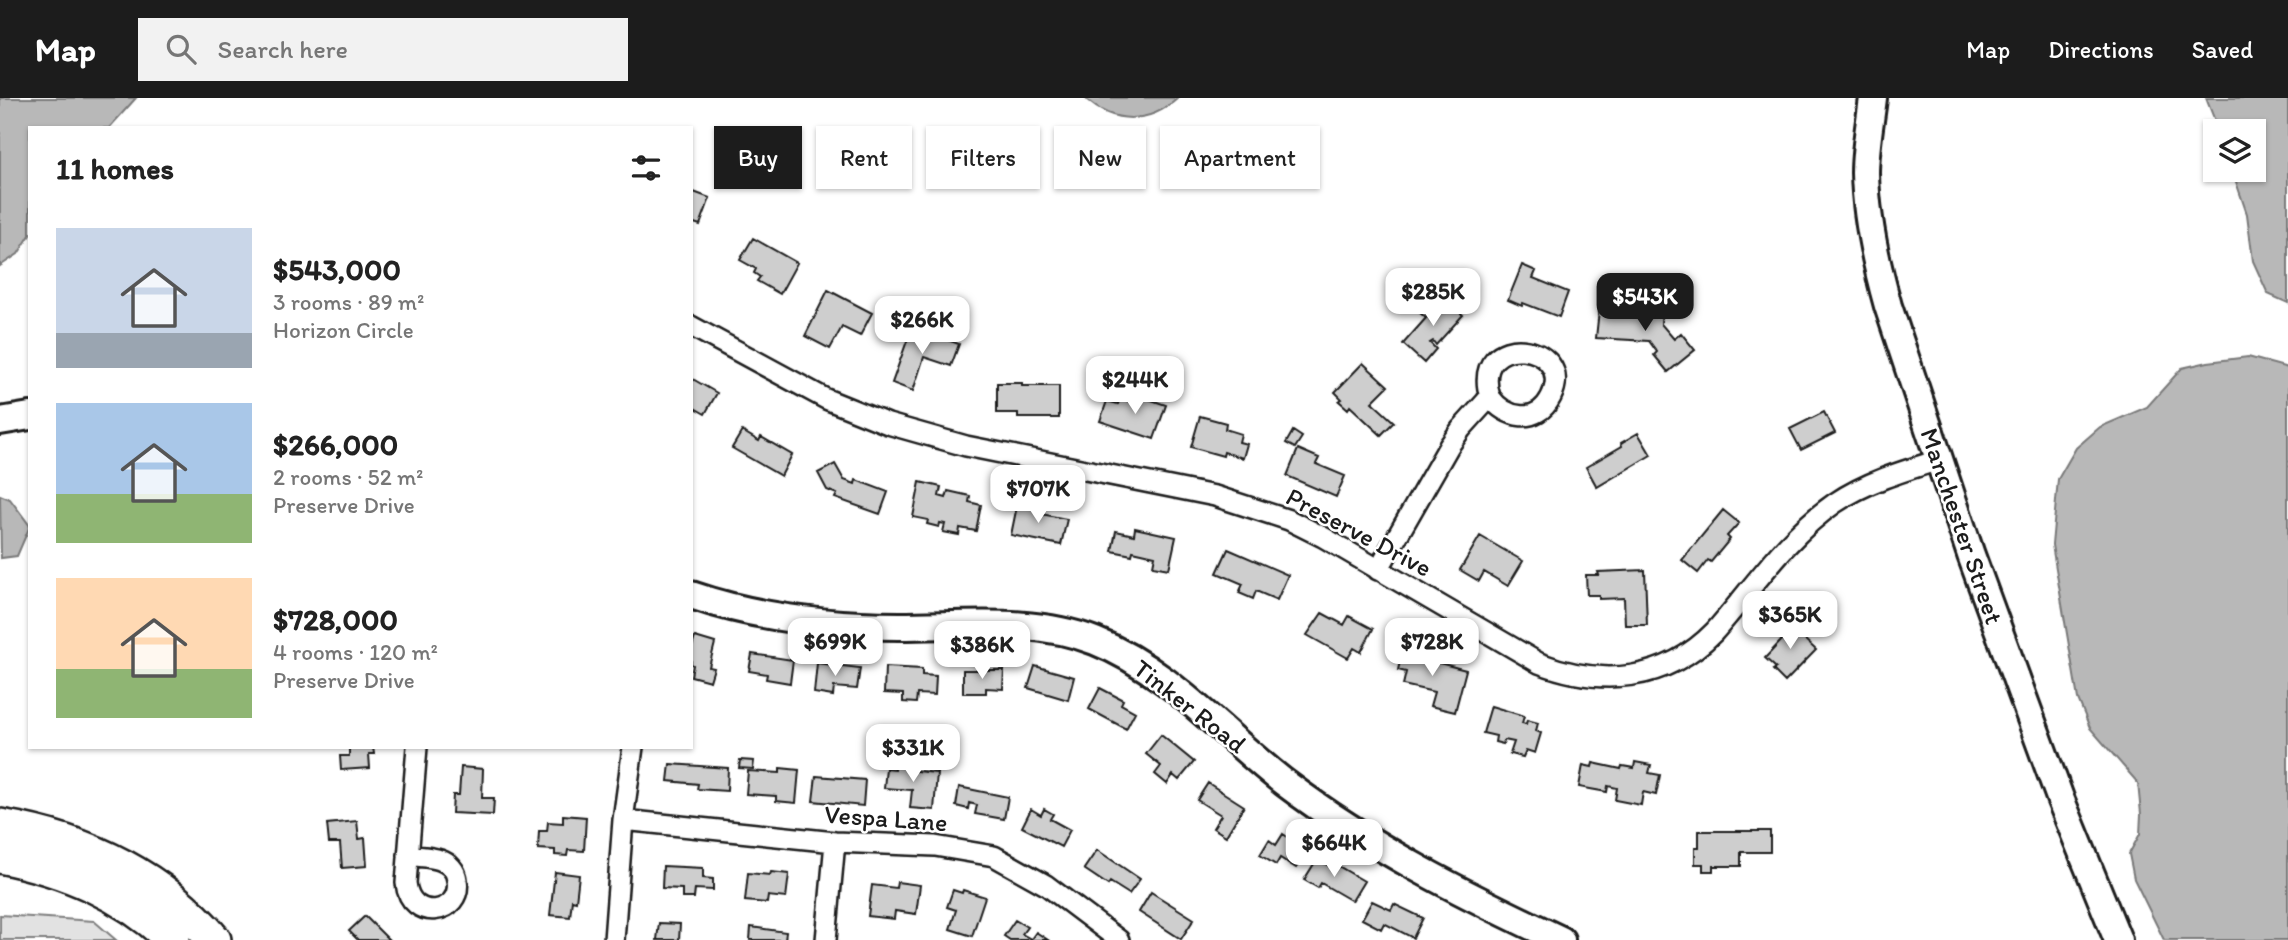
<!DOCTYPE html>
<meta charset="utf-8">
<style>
:root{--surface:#fff;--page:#f2f2f2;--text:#222;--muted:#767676;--accent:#1c1c1c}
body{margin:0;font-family:Itim,sans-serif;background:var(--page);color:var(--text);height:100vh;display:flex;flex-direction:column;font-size:26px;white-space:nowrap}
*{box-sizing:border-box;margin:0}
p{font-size:23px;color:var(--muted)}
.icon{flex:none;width:38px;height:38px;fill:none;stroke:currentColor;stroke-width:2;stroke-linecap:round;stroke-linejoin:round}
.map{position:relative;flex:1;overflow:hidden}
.details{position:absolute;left:28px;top:28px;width:665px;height:623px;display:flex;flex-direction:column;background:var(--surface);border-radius:0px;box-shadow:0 2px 5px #0004}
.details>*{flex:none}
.banner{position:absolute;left:714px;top:28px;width:665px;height:63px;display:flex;gap:14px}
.tools{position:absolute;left:2203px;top:21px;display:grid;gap:14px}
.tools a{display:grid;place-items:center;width:63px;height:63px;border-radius:0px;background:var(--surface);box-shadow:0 2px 5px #0004;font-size:35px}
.price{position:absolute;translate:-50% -60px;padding:0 16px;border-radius:14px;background:#fff;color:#222;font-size:23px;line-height:46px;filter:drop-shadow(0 2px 4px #0008)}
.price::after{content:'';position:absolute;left:50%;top:42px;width:21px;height:16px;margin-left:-10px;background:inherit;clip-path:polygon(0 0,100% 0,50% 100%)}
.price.selected{background:var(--accent);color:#fff}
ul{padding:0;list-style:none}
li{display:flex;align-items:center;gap:21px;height:175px;padding:0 28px}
li span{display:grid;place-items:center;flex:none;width:196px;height:140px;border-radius:0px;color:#555}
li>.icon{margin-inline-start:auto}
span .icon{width:84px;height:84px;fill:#fffc;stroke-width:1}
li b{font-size:30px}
h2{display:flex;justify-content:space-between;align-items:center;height:84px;padding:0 28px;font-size:30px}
.chip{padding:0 24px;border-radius:0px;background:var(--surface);box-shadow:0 2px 5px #0004;font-size:24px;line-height:63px}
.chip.selected{background:var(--accent);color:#fff}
header{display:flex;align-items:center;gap:42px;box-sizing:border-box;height:98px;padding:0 35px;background:var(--accent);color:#fff}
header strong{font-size:33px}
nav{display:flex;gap:38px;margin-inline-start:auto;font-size:24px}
.search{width:490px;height:63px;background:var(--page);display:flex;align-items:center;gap:18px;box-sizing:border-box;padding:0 24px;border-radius:0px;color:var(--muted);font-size:26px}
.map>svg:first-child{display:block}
.green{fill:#e2e2e2;stroke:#7f7f7f;stroke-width:2}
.water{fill:#b8b8b8;stroke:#7a7a7a;stroke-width:2}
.building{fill:#cecece;stroke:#1c1c1c;stroke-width:2}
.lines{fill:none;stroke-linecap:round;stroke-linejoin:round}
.street-casing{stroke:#1c1c1c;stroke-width:24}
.secondary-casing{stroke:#1c1c1c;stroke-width:32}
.highway-casing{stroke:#1c1c1c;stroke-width:38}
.street{stroke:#fff;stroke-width:19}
.secondary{stroke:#fff;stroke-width:26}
.highway{stroke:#fff;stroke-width:33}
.labels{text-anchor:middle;stroke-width:5;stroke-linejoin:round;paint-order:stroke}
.street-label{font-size:26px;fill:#1c1c1c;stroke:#fff}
</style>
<header>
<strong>Map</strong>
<div class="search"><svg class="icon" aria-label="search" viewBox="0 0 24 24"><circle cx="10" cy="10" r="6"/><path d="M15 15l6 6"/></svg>Search here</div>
<nav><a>Map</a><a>Directions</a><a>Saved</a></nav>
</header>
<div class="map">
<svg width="2288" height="842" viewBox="0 0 2288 842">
<rect width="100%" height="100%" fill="#fff"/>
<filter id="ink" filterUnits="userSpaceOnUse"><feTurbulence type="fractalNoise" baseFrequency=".0143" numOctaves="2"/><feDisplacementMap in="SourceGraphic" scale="14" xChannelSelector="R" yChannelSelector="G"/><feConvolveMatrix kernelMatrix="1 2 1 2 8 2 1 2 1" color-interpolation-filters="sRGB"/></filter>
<g filter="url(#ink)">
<path class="green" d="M0 817 94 823 116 842H0Z"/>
<path class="water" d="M0 0H136L109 30H30V137L18 156 0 168Z
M1085 0H1178C1150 26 1113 27 1085 0Z
M2206 0H2288V205L2268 196 2253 163 2247 116 2232 72H2254V33H2219Z
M2248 259 2288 270V842H2164L2134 781 2129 756 2140 736 2141 716 2138 685 2090 630 2078 601 2052 447 2058 381 2076 350 2100 329 2147 309 2182 270 2208 264Z
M0 397 10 401 30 428 17 458 1 460Z"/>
<path class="building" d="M691 93 710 100 700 127 691 124Z
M753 140 797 165 780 196 757 183 760 179 754 175 756 171 740 162Z
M1522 167 1536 173 1533 180 1568 194 1559 219 1523 205 1522 208 1508 202Z
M828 192 872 215 860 238 842 229 830 251 805 238Z
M1444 200 1463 217 1436 247 1433 243 1430 245 1436 251 1424 265 1403 246 1426 220 1420 215 1432 202 1437 207Z
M1639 209 1662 210 1661 226 1674 241 1681 235 1695 252 1668 274 1654 257 1657 254 1649 243 1596 240 1599 212 1639 215Z
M912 229 959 246 951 268 924 259 913 293 892 285Z
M1363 265 1388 288 1372 304 1394 324 1381 337 1350 308 1348 311 1339 303 1342 301 1335 294Z
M691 280 717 295 705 316 691 308Z
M997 285H1022V288H1059V320H1018V315H997Z
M1143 299 1166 307 1154 341 1100 323 1107 303 1118 306 1120 300 1140 307Z
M1824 314 1835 335 1801 352 1790 331Z
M1200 318 1226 325 1225 331 1241 336 1239 344 1247 346 1243 360 1224 354 1223 358 1191 349Z
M742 333 759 343 761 339 792 357 781 378 732 350Z
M1293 333 1302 339 1295 350 1286 345Z
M1638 335 1651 357 1597 389 1586 369 1622 348 1621 345Z
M1298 351 1319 360 1316 366 1345 378 1336 399 1287 378Z
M835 366 844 382 855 386 856 382 888 394 880 416 835 400 837 396 827 392 818 375Z
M920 384 941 389 939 398 946 400 948 393 970 398 969 404 981 407 976 433 960 430 959 437 943 434 945 426 940 425 939 429 927 426 928 422 913 419Z
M1018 403 1038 408 1036 415 1067 421 1061 447 1011 437Z
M1723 412 1739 425 1727 438 1730 441 1711 464 1708 462 1698 475 1682 462Z
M1135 430 1176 439 1169 471 1153 468 1155 458 1133 453 1132 457 1112 453 1116 433 1134 437Z
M1480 438 1523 463 1508 488 1484 474 1479 483 1460 472Z
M1228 451 1288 477 1277 502 1256 493 1253 501 1239 495 1243 486 1217 475Z
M1645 472 1647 527H1625L1624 500 1599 501V497H1587L1586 477H1599L1598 474Z
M1322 515 1344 527 1349 518 1373 531 1361 554 1354 550 1348 560 1307 537Z
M1793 520 1807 534 1802 539 1816 552 1785 584 1773 572 1776 570 1765 560 1782 542 1776 537Z
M695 539 715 545 709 569 714 570 710 583 691 578 693 567 691 566V552Z
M1404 546 1427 552 1424 561 1466 572 1455 614 1430 608 1434 594 1403 587 1406 574 1398 572Z
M752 556 793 562 790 585 766 581 767 576 749 573Z
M817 565 860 570 857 591 834 589 833 598 814 595Z
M1035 568 1074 579 1068 602 1028 590Z
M885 569 922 571V577L936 578 935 597 917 596 916 605 903 604V596L884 595Z
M963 572H1004L1003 591 986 590V595H963Z
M1100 590 1123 602 1121 606 1135 614 1126 631 1089 611Z
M1491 608 1524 618 1522 625 1526 626 1527 622 1538 625 1536 633 1541 635 1535 655 1526 652 1523 659 1510 656 1514 644 1504 642 1503 646 1495 644 1496 638 1483 635Z
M1161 637 1194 664 1179 682 1173 677 1167 686 1155 676 1161 668 1146 656Z
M349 649H373L374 656H369L370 670 341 672 340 658H349Z
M896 659 909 660 908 672 937 675 934 712 910 710 912 692 884 690 886 670 895 671Z
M740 662 754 663 753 671 739 670Z
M1635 664 1651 667 1649 675 1660 677 1656 697 1643 694 1641 707 1615 702 1617 690 1608 688 1607 694 1579 689 1583 667 1592 669 1593 665 1621 671 1622 668 1634 670Z
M670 666 728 670 727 693 697 691 698 686 668 683Z
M461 669 483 671 482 700H494L493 717 452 715 453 697H459Z
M780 670 799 672 796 705 776 703V698L746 696 748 673 780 675Z
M816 678 865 682 863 708 813 703Z
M1208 685 1244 708 1226 738 1213 730 1221 717 1197 702Z
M959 689 1008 699 1004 721 975 716 977 707 969 705 968 711 956 708Z
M1031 711 1041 717 1044 711 1053 716 1050 721 1070 732 1061 749 1022 729Z
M563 717 586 719 584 753 568 752 567 758 555 757V752L538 751 539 733H547L548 724 563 725Z
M357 723 359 741 365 740 367 768 342 770 340 745H329L327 726Z
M1699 733H1770V754H1741V768H1713V773H1703V766H1695V749H1699Z
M1283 736 1308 752 1296 770 1280 760 1276 767 1260 757 1269 742 1276 747Z
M1097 752 1140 781 1129 796 1110 784 1108 787 1084 771Z
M1317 761 1331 769 1333 765 1364 783 1352 803 1321 785 1318 790 1304 782Z
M663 768 703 770V780L713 781V792L695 791 694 800H682V791L662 790Z
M555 774 579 777 576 803 572 802 570 819 550 817Z
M771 774 789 776 786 800 768 798 767 805 745 803 748 775 770 777Z
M897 784 920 787 916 816 895 813 894 821 868 818 872 787 896 790Z
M953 792 962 795 963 792 985 799 972 838 950 831 956 812 947 809Z
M1151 794 1194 821 1181 841 1139 814Z
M1372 803 1391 812 1394 806 1423 820 1413 840 1384 825 1381 831 1362 821Z
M365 818 389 842H358L349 833Z
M1015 822 1027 829 1022 836 1031 841 1036 834 1048 842H1010L1004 838Z
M659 825 680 826 679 842H657Z
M751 829 786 834 785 842H750Z"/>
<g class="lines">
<defs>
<path id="street" d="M691 228 826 301 888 326 966 348 1215 398 1289 422 1323 439 1539 565C1602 589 1665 584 1714 534 1753 490 1786 439 1835 405 1866 384 1903 373 1939 362
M1378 472 1449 348 1461 331 1490 299C1469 229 1578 244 1551 299 1537 327 1506 321 1490 299
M623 722 835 744 935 748 994 758 1046 787 1119 842
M408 757C418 759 430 758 440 762 449 765 456 772 457 782 463 817 410 825 406 785L417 649
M614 842 623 722 633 649
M826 842 835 744"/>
<path id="secondary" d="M1873 0C1870 25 1865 51 1865 75 1866 121 1876 165 1888 208L1971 457 2060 700 2118 842
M0 323 30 318
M691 497C758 520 829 528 900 528 964 528 1034 519 1095 543 1169 572 1223 637 1285 685 1371 750 1465 797 1561 842"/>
<path id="highway" d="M0 728C83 742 159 777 214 842
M0 758C66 771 124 795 173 842"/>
</defs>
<use href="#street" class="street-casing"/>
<use href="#secondary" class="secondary-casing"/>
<use href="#highway" class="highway-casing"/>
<use href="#street" class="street"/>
<use href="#secondary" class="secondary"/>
<use href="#highway" class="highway"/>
</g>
</g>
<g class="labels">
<g class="street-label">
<text transform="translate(1962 428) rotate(71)" y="9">Manchester Street</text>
<text transform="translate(1359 434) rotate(28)" y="9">Preserve Drive</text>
<text transform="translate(1190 608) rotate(38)" y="9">Tinker Road</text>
<text transform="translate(886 720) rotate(4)" y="9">Vespa Lane</text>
</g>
</g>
</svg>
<div class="tools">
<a><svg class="icon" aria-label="layers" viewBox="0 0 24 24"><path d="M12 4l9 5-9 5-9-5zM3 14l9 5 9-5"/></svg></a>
</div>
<b class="price" style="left:1433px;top:230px">$285K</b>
<b class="price selected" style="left:1645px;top:235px">$543K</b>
<b class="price" style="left:922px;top:258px">$266K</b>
<b class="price" style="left:1135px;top:318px">$244K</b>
<b class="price" style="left:1038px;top:427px">$707K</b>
<b class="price" style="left:1790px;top:553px">$365K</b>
<b class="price" style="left:835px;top:580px">$699K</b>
<b class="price" style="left:1432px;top:580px">$728K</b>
<b class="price" style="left:982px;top:583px">$386K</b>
<b class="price" style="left:913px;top:686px">$331K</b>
<b class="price" style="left:1334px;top:781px">$664K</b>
<div class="banner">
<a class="chip selected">Buy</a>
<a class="chip">Rent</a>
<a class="chip">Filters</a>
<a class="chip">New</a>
<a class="chip">Apartment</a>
</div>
<section class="details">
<h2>11 homes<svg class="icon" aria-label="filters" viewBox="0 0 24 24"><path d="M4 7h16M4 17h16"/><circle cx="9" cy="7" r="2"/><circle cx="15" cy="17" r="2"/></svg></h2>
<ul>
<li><span style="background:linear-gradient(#c9d6e8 75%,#9aa5b1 0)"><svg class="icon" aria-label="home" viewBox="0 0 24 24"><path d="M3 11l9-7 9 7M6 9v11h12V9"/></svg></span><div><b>$543,000</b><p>3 rooms · 89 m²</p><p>Horizon Circle</p></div></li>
<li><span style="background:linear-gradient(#a9c7e8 65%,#8fb573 0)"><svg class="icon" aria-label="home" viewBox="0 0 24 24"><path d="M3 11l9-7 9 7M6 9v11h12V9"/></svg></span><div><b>$266,000</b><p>2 rooms · 52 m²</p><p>Preserve Drive</p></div></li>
<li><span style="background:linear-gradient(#ffd9b3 65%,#8fb573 0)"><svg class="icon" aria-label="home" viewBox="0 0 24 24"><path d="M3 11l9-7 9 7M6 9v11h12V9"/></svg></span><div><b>$728,000</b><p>4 rooms · 120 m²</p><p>Preserve Drive</p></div></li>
</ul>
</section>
</div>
